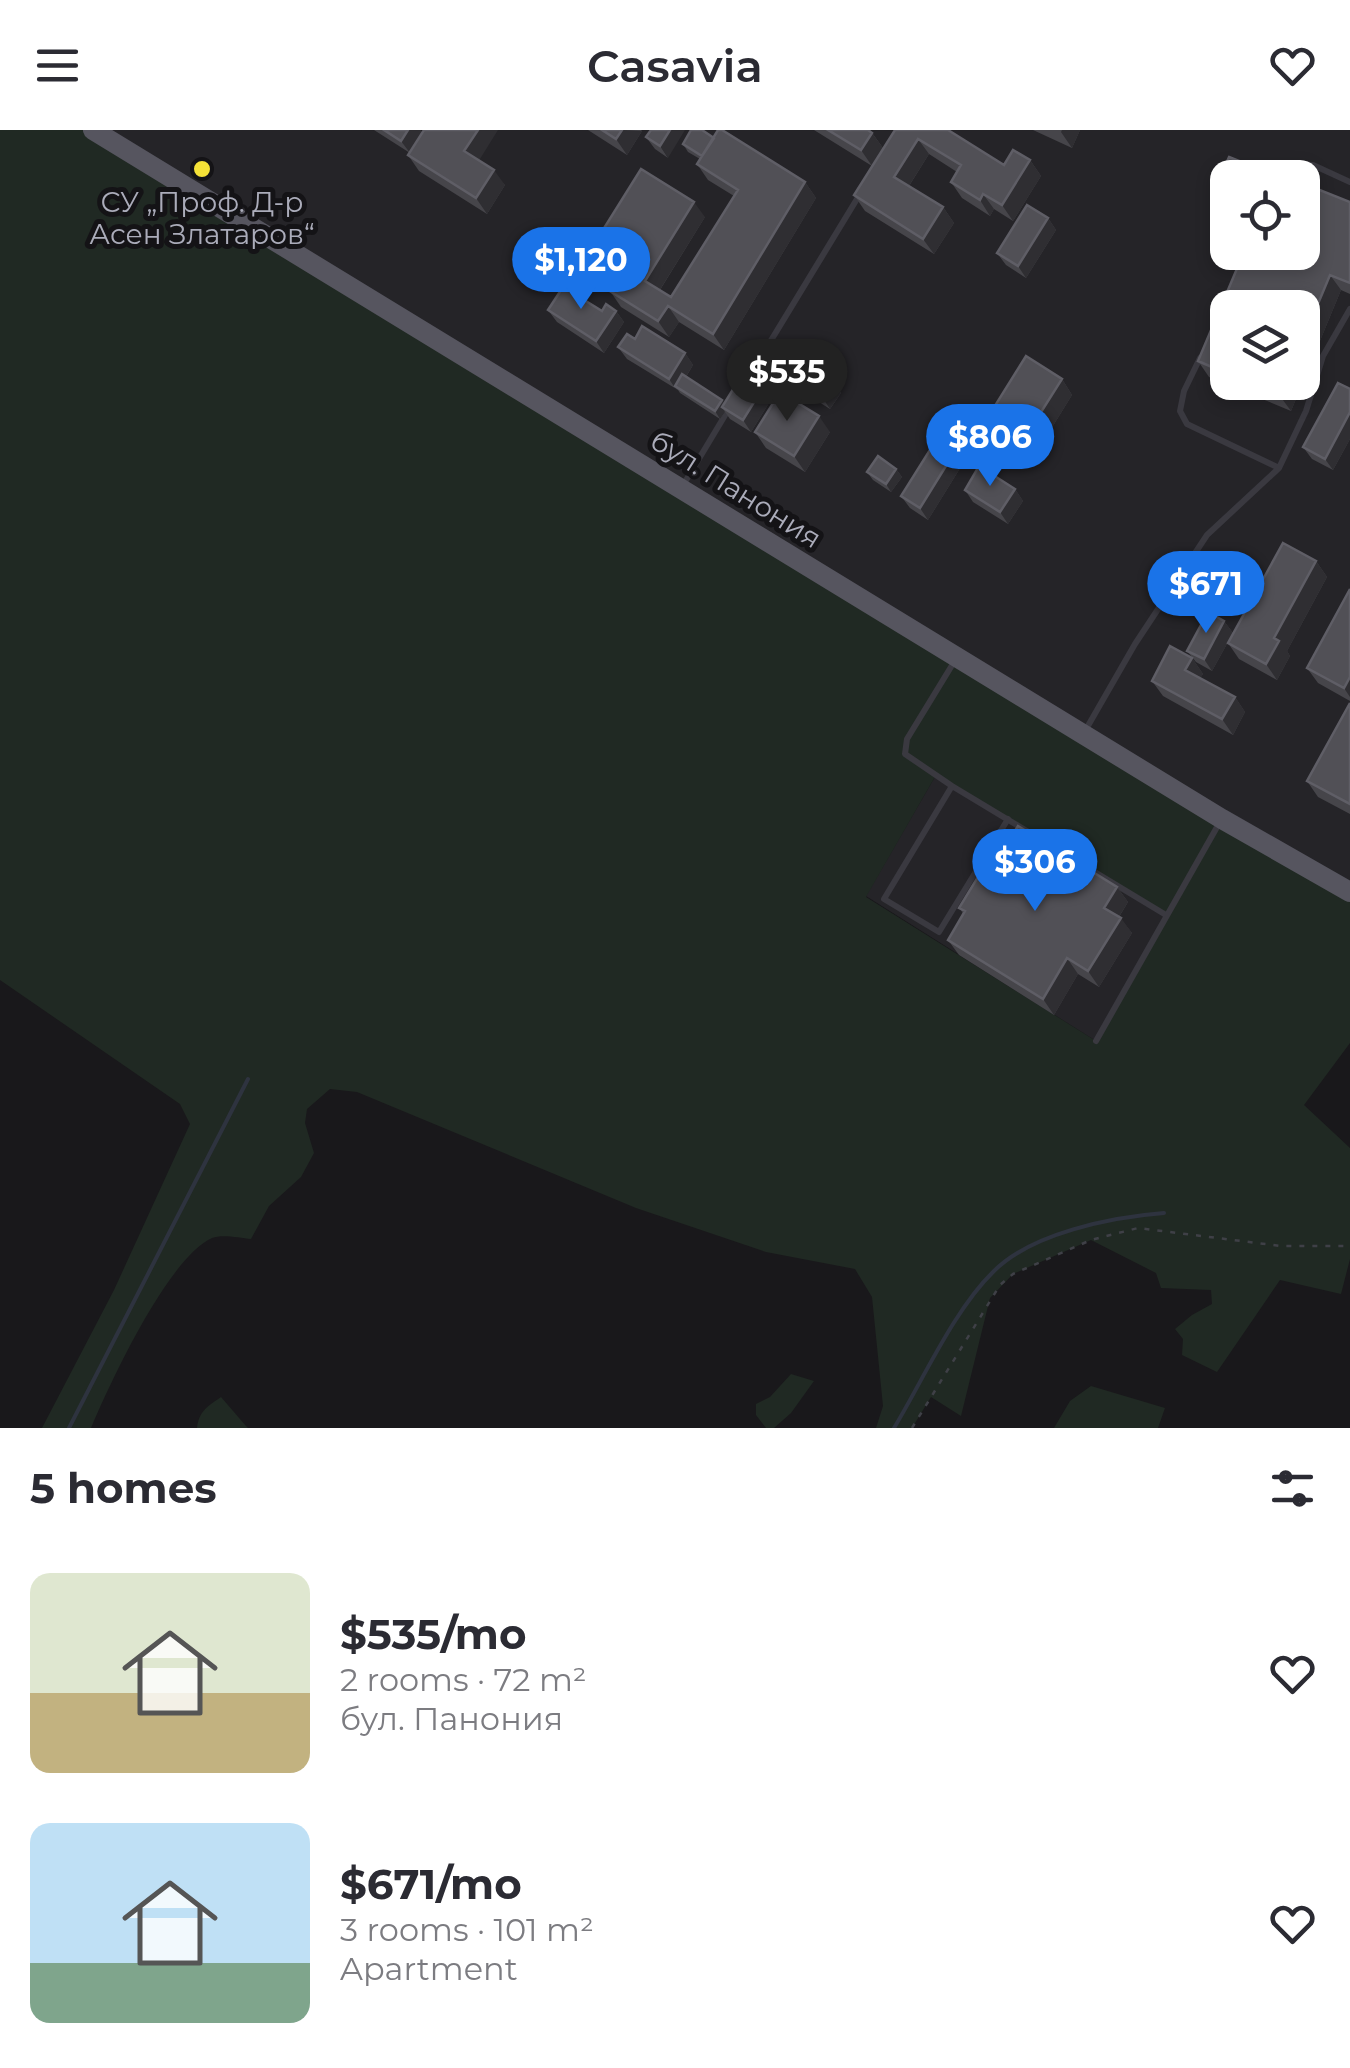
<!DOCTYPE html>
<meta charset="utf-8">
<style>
:root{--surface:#fff;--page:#f7f7f7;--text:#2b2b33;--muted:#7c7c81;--accent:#1a73e8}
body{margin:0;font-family:Montserrat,sans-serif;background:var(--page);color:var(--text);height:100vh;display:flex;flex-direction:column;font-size:38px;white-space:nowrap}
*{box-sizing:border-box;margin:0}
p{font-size:32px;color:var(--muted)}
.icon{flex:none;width:55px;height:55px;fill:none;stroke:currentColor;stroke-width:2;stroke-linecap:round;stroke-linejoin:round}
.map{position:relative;height:1298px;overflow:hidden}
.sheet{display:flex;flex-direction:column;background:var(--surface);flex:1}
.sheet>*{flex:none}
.fabs{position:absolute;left:1210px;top:30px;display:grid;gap:20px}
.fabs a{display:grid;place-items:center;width:110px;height:110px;border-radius:20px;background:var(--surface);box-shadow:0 5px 15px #0003;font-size:50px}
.price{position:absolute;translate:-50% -85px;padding:0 22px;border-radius:35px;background:var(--accent);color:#fff;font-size:32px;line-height:65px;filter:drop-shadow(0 2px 5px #0008)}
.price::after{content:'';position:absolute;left:50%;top:60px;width:30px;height:22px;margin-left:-15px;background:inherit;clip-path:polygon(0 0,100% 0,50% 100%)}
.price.current{background:#222;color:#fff}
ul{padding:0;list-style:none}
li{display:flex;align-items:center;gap:30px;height:250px;padding:0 30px}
li span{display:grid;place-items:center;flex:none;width:280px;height:200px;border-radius:20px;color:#555}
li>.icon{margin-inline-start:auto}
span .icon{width:120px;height:120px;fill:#fffc;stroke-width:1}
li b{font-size:42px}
h2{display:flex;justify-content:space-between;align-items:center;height:120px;padding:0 30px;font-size:42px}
header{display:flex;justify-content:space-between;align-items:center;height:130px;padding:0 30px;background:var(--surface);font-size:45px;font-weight:600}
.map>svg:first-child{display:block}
.built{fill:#252428;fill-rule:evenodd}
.green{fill:#202923;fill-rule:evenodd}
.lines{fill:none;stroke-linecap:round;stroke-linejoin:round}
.stream{stroke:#2e333f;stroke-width:4}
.path{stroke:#3f4047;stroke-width:2.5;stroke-dasharray:5 8;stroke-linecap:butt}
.service{stroke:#3a3940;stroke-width:6}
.primary{stroke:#56555f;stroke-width:20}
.wall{fill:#46454a;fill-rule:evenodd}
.shaded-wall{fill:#2f2e32}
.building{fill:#515056;stroke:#5f5e66;stroke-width:2.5}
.poi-dot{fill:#f4e137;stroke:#141316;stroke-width:4}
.labels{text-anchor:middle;stroke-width:10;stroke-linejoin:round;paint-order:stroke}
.poi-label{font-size:28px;fill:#abacba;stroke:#141316}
.street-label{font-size:28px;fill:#abacba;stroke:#141316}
</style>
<header><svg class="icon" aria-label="menu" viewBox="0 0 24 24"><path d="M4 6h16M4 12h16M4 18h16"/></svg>Casavia<svg class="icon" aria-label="heart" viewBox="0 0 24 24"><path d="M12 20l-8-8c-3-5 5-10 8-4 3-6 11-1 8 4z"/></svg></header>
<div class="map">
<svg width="1350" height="1298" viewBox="0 0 1350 1298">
<rect width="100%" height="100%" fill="#19181b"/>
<path class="built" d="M93 0H1350V762ZM1228 48H1302V122H1228ZM1228 178H1302V252H1228Z
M936 645 1166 785 1096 911 866 766Z"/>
<path class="green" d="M0 0H93L1350 762V913L1304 975 1350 1018V1129L1341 1164 1280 1150 1217 1242 1182 1225 1183 1209 1175 1199 1192 1185 1212 1174 1211 1160 1161 1158 1156 1143 1091 1110 1013 1144 990 1168 961 1286 931 1267 912 1298H876L883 1276 872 1167 855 1139 766 1122 636 1078 357 962 330 959 307 979 305 993 314 1023 301 1047 269 1076 251 1109C240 1108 222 1104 212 1108 168 1128 110 1253 91 1298H42L114 1160 190 994 180 974 0 850ZM936 645 1166 786 1096 911 866 767Z
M791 1244 814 1251 791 1283 774 1298H766L756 1285V1274L770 1267Z
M1091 1256 1165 1278 1158 1298H1054L1070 1271Z
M221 1267 246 1296 248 1298H197C199 1281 208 1276 221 1267Z"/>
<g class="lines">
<path class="stream" d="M69 1298 248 949
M894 1298C923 1250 954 1180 993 1142 1031 1103 1112 1087 1164 1083"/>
<path class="path" d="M912 1298 1000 1155 1013 1144 1091 1110 1138 1098 1281 1116H1350"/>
<path class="service" d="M1285 48 1299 34 1313 35 1350 52
M1200 228 1184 261 1180 281 1187 294 1279 338
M747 250 860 64
M682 357 730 277
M954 532 907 609 905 624 952 656 1166 785
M1085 601 1135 514 1207 405 1279 338 1306 281 1323 226 1350 179
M952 656 884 769 939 802 1008 689
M1096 911 1221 690"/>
<path class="primary" d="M93 0 1222 689 1350 762"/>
</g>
<path class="wall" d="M374 0H420L422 3 479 31 505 55 487 84 419 41 408 25 410 23Z
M588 0H641L642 1 627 25Z
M651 0 668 28 655 19 646 7Z
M814 0H870L883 18 872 36Z
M895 0 1004 35 1030 30 1041 46 1013 91 994 79 990 86 962 68 951 52 957 42 929 24 909 56 943 77 954 93 934 124 865 81 854 65Z
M1033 0H1080L1072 18Z
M714 8 805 52 816 68 724 220 679 192 669 207 621 177 610 161 620 146 602 134 591 119 705 87 660 160 671 167 734 66 708 50 697 34 700 29 688 22 683 14Z
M1302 53 1350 72V164L1341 160 1291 281 1209 247 1198 231 1244 122H1302ZM1228 178H1302V252H1228Z
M1048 88 1056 100 1026 148 1006 135 997 123Z
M593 175 602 181H616L624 192 604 223 557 192 548 180Z
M618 217 685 223 693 235 686 247 722 270 724 273 766 253 774 265 751 302 730 289 725 282 720 289 680 263 678 260 627 229Z
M788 246 833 251 841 263 830 279 797 258Z
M1062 249 1072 265 1030 333 994 310 983 295Z
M1350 259V309L1333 340 1312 329 1303 317Z
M755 302H830L805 342 766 318Z
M959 315 967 327 928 390 910 378 901 366Z
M896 339 902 347 891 362 873 350 867 342Z
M1015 359 1023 371 1008 394 973 372 965 360Z
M1316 431 1327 447 1287 521 1290 526 1277 550 1239 529 1228 513Z
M1350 459V571L1318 553 1307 538Z
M1224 491 1233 503 1212 541 1196 532 1187 521Z
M1192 528 1203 544 1200 548 1235 567 1245 582 1233 605 1163 566 1152 551Z
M1350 573V684L1318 667 1307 651Z
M1001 723 1117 757 1128 772 1119 787 1132 803 1099 857 1078 844 1054 885 959 825 948 810 963 783 959 778Z"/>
<path class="shaded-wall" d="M408 0H420L422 3 410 23 401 11Z
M478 0H498L475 37 464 21Z
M622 0 642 1 627 25 616 9Z
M670 0H685L668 28 660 16Z
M1062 0H1080L1072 18 1061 2Z
M872 3 883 18 872 36 861 20Z
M918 9 929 24 905 62 894 47Z
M1030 30 1041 46 1013 91 1002 75Z
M1249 35 1254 43 1252 48H1244Z
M494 40 505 55 487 84 476 68Z
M805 52 816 68 724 220 713 204Z
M983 64 994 79 990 86 980 70Z
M694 72 705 87 656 166 645 151Z
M943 77 954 93 934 124 923 109Z
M1048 88 1056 100 1026 148 1018 136Z
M1330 145 1341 160 1291 281 1280 266 1286 252H1302V212Z
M668 176 679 192 669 207 658 191Z
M616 181 624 192 604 223 596 211Z
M685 223 693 235 679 258 675 256 677 261 669 249Z
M1062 249 1072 265 1030 333 1019 317Z
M833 251 841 263 830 279 822 267Z
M766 253 774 265 751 302 743 290Z
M722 270 728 278 722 277 725 282 720 289 715 281Z
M1350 282V309L1333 340 1325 329Z
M819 286 830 302 805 342 794 326Z
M959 315 967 327 928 390 920 378Z
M896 339 902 347 891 362 886 354Z
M1015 359 1023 371 1008 394 1000 382Z
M1316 431 1327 447 1287 521 1290 526 1277 550 1266 534 1274 508Z
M1224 491 1233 503 1212 541 1204 529Z
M1192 528 1203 544 1196 555 1185 540Z
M1350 547V567L1344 558Z
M1235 567 1245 582 1233 605 1222 589Z
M1117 757 1128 772 1115 793 1104 778Z
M1121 788 1132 803 1099 857 1088 841Z
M1067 828 1078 844 1054 885 1043 869Z"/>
<path class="building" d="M384 0H408L401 11Z
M424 0H478L464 21 494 40 476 68 408 25Z
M602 0H622L616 9Z
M651 0H670L660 16 646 7Z
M691 0H702L714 8 702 26 683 14Z
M718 0H722L805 52 713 204 668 176 658 191 610 161 624 139 591 119 641 39 694 72 645 151 671 167 738 60 697 34Z
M828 0H868L872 3 861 20Z
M895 0H948L1004 35 1013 20 1030 30 1002 75 983 64 980 70 951 52 961 35 918 9 894 47 943 77 923 109 854 65Z
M1229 27 1249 35 1244 48H1228V53L1219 50Z
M1277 42 1290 48H1275Z
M1302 53 1350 72V153L1330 145 1302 212V178H1228V244L1198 231 1244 122H1302Z
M1027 75 1048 88 1018 136 997 123Z
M567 151 584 163 581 168 602 181 606 174 616 181 596 211 548 180Z
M642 196 685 223 669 249 618 217 627 204 635 209Z
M1026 226 1062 249 1019 317 983 295Z
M799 230 833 251 822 267 788 246Z
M745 240 766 253 743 290 722 277Z
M682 244 722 270 715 281 675 256Z
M1249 252H1286L1280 266Z
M1338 253 1350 259V282L1325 329 1303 317Z
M780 262 819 286 794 326 755 302Z
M940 304 959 315 920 378 901 366Z
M878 326 896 339 886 354 867 342Z
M979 336 1015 359 1000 382 965 360Z
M1283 413 1316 431 1274 508 1279 511 1266 534 1228 513Z
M1350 459V547L1344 558 1307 538Z
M1208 482 1224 491 1204 529 1187 521Z
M1170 516 1192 528 1185 540 1235 567 1222 589 1152 551Z
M1350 573V674L1307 651Z
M1018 696 1117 757 1104 778 1121 788 1088 841 1067 828 1043 869 948 810 965 781 959 778 995 719 1001 723Z"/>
<circle class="poi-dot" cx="202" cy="39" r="10"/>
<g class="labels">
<g class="poi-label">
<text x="202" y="82">СУ „Проф. Д-р<tspan x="202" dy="32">Асен Златаров“</tspan></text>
</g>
<g class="street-label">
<text transform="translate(736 359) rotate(32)" y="10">бул. Панония</text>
</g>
</g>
</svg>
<div class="fabs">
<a><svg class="icon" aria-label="locate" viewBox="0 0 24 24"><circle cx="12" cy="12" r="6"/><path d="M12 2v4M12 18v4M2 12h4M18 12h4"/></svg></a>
<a><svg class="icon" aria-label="layers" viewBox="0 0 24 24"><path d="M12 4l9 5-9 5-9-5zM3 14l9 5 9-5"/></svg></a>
</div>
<b class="price" style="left:581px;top:182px">$1,120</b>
<b class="price current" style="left:787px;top:294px">$535</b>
<b class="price" style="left:990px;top:359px">$806</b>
<b class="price" style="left:1206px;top:506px">$671</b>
<b class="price" style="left:1035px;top:784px">$306</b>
</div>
<section class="sheet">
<h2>5 homes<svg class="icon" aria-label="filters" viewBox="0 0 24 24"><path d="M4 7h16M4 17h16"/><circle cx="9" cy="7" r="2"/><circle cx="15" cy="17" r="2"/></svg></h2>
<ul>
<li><span style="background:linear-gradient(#dfe7d0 60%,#c2b280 0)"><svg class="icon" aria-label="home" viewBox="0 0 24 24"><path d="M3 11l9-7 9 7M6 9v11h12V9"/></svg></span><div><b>$535/mo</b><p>2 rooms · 72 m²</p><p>бул. Панония</p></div><svg class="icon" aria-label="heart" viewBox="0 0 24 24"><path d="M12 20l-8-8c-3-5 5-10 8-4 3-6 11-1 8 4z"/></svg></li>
<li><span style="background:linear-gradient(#bfe0f5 70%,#7fa58c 0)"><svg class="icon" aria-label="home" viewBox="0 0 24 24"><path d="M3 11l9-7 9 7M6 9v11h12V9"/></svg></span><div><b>$671/mo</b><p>3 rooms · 101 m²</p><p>Apartment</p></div><svg class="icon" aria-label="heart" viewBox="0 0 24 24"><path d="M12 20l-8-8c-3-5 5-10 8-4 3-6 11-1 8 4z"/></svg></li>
</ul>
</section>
